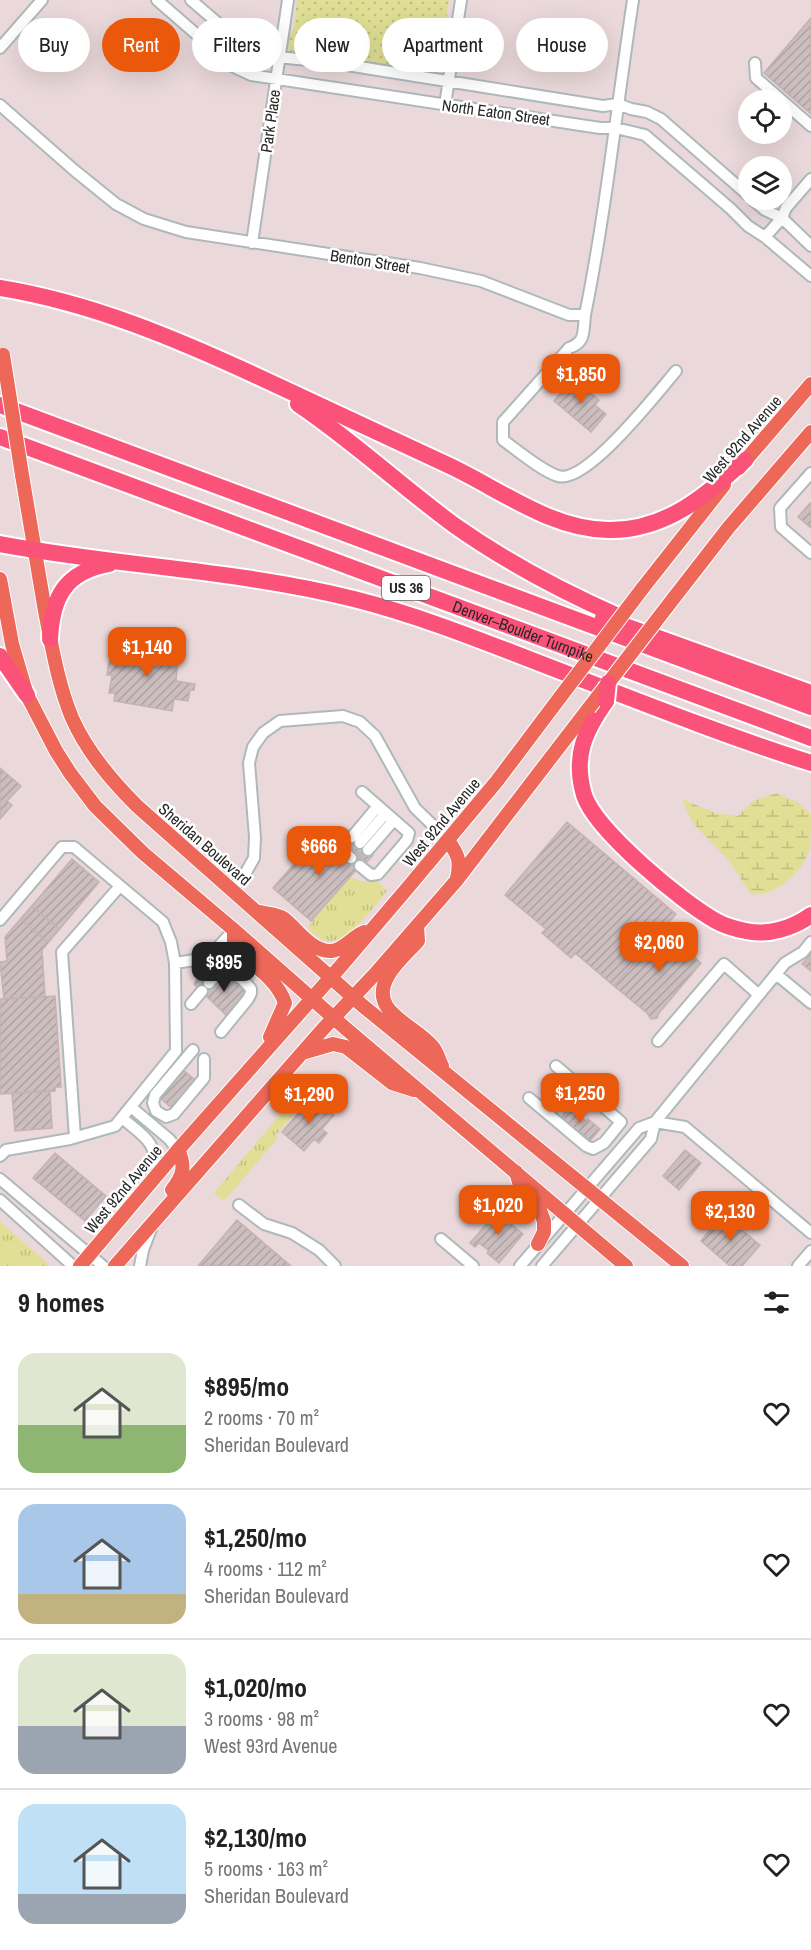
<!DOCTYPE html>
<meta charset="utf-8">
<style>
:root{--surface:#fff;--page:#f2f2f2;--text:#222;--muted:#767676;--line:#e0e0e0;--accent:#ea580c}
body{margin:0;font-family:"Archivo Narrow",sans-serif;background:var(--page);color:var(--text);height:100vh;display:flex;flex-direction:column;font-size:22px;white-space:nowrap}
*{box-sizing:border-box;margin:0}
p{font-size:20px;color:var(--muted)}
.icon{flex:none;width:33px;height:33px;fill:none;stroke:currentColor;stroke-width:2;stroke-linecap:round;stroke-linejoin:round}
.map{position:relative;height:1266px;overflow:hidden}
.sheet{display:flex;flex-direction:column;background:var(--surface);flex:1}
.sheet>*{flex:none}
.banner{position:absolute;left:18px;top:18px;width:776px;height:54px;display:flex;gap:12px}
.fabs{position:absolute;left:738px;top:90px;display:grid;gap:12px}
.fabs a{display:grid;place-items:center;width:54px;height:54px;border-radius:50%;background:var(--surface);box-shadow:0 6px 24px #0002;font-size:30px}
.price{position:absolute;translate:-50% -51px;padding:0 14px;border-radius:12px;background:var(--accent);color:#fff;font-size:20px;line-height:39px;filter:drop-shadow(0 2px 3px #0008)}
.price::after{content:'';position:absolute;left:50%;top:36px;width:18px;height:14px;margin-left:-9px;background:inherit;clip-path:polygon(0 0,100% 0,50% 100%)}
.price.active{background:#222;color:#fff}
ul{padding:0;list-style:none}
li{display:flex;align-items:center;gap:18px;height:150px;padding:0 18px}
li+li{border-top:2px solid var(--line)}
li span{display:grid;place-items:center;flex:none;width:168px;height:120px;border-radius:18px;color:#555}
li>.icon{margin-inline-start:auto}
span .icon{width:72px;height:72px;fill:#fffc;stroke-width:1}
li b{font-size:26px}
h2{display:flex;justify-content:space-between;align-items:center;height:72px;padding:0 18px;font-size:26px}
.tag{padding:0 21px;border-radius:27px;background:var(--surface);box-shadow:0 6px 24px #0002;font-size:21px;line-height:54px}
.tag.active{background:var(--accent);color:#fff}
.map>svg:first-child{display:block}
.grass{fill:url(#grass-tufts)}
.wetland{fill:url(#wetland-marsh)}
.park{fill:url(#park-dots)}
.building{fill:url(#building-hatch);stroke:#c5b2b3;stroke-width:1.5}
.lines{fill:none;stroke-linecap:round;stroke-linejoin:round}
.minor-tunnel{stroke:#c3b5b6;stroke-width:10;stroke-dasharray:10 5;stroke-linecap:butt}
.minor-casing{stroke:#adb9bb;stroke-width:14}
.major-casing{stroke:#fff;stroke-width:16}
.highway-casing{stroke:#fff;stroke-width:20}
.minor{stroke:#fff;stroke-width:10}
.major{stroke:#ed6859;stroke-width:14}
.highway{stroke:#fb527a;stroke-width:16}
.major-bridge-casing{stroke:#fff;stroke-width:16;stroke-linecap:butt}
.highway-bridge-casing{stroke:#fff;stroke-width:20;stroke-linecap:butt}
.major-bridge{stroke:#ed6859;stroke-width:14}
.highway-bridge{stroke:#fb527a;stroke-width:16}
.labels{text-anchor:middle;stroke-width:5;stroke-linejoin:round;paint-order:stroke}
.shield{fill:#fff;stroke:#686868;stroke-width:1.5}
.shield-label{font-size:15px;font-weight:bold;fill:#272727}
.street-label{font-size:16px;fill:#272727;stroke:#fff}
</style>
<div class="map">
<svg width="811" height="1266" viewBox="0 0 811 1266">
<defs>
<pattern id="grass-tufts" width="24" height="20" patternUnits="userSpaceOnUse" patternTransform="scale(1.5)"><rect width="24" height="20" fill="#e0df95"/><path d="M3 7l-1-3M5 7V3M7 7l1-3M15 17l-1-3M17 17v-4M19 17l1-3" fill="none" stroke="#c0bf80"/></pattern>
<pattern id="wetland-marsh" width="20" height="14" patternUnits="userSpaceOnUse" patternTransform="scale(1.5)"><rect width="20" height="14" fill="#e0df95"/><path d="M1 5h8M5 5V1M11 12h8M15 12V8" fill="none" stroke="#c0bf80"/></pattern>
<pattern id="park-dots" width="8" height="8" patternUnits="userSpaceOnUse" patternTransform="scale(1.5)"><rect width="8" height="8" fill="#e0df95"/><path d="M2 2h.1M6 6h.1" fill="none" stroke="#c0bf80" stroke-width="1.8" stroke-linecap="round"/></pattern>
<pattern id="building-hatch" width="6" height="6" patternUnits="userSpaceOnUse" patternTransform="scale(1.5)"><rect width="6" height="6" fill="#ccbdbe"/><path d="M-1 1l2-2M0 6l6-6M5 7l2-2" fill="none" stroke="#afa2a3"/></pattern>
</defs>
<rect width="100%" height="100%" fill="#ead8da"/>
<path class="grass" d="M350 877 363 882 376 880 387 891C375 905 350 941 330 941 322 940 315 935 309 930L311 922Z
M317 1078C323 1093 336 1090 346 1099L333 1115 310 1096 275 1136 278 1138 224 1201 214 1193 310 1079Z
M0 1222 46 1262 50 1266H0Z"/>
<path class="wetland" d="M777 793 799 803 811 815C811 825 811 839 810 848 803 872 776 897 751 894L729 861 692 822 682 799 715 813 738 816 753 801Z"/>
<path class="park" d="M297 0H449L442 49 444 58 441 71 435 75 291 52C284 43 292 35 294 25 295 17 296 8 297 0Z"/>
<path class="building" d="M811 18V114L764 73Z
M573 378 599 400 595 405 606 414 591 432 554 401Z
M810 503 811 504V528L798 517Z
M137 645 179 650 176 681 195 684 194 690H190L188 701 174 699 172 711 114 701 115 693H109L112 675H107L109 661 114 662 115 648 136 650Z
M0 768 21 786 7 801 12 805 0 819Z
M567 822 676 914 614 986 575 953 571 958 542 933 546 929 505 895Z
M349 833 373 855 367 862 365 860 311 921 273 888 315 840 344 865 356 852 342 840Z
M72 859 99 882 42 950 45 997 4 999 0 962 7 961 5 937Z
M32 906 59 929 48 942 21 919Z
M667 926 687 943 683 947 701 963 659 1013 657 1018 651 1019 647 1013 614 986Z
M811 954V971L802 964Z
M231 974 248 988 245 991 248 994 228 1017 194 984 198 977 215 988 226 975 228 977Z
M55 996 61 1087H55V1091L0 1094V999Z
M183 1070 199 1083 173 1109 160 1098Z
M50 1091 52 1128 15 1131 12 1093Z
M312 1097 334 1115 322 1129 327 1133 319 1143 314 1139 304 1151 282 1132Z
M571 1105 580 1113 578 1115 586 1121 588 1119 600 1129 590 1141 582 1134 580 1135 560 1119Z
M685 1150 701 1163 679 1190 663 1176Z
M55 1153 106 1196 85 1221 33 1178Z
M498 1208 505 1214 503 1217 523 1234 499 1263 487 1253 489 1251 479 1243 475 1247 470 1243 491 1219 490 1217Z
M723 1214 760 1245 742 1266H730L701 1241Z
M237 1220 265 1244 291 1266H198Z"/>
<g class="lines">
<path class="minor-tunnel" d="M346 844 352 837
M354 861 365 848"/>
<defs>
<path id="minor" d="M157 0 234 67 251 75 600 128H616L645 135 731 209 748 226 765 237 811 276
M191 0 248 49C260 57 311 60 328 62 420 76 511 92 603 106L618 104 631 109 647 112 661 119 748 195
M0 48 42 0
M755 63 756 78 811 126
M0 105 74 170 116 204 144 219 186 232 420 268 481 281 569 315H585C606 211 617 105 633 0
M445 105 461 0
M753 200 765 210 782 218 811 246
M765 237 782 218 786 208 811 179
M252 243 288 0
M585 315C583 332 586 342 569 348L503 422V440C518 451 542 471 558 476 586 485 658 392 676 371
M811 473 780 508 781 527 811 553
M324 835 351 858
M352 837 378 806
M360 843 386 813
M368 850 394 820
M360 866 371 875 378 874 407 840 409 833 362 792
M232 890 245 874 254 858 255 837 249 763 253 747 263 733 280 721 343 716 360 722 375 736 415 808 448 840
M0 920 62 847H74L163 922 171 942 175 963 176 1051 115 1126 70 1139 6 1150 0 1156
M175 963 202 959 219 946 234 930
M776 974 811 1003
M209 983 220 970C232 969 243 979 251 989V993L248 999 221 1032
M191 1004 202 991
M658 1041 724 964 759 995
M193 1050 155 1095 153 1103 156 1111 166 1117 174 1114 204 1078V1059
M529 1098 586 1146 593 1149 604 1143 621 1122 556 1066
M131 1107 169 1139 178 1150
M122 1118C146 1138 155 1140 158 1174
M655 1122 685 1127 811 1233
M75 1137 62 952 120 886
M0 1179 103 1266
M0 1200 73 1266
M239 1205 264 1224 292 1233 319 1250 335 1266
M441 1239 473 1266
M140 1266 143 1250 151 1229
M520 1266 639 1128 655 1122
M542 1266 651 1139 655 1122 785 963 803 952 811 942
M798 1266 811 1251"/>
<path id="major" d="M739 468 811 384
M22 475C30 520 37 566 45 611 52 647 58 684 72 718 87 752 111 780 137 806L363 1006 682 1266
M0 579 12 644 27 695 56 751 70 773 95 806 143 853 234 930 344 1027 626 1266
M642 589 724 485
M673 599 729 527 811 432
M448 840C458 855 461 860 457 879
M260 912C267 914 277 914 283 918 297 928 312 953 332 951 345 949 353 936 364 932
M417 926 418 941C408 952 395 963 388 976 367 1012 414 1024 432 1046 437 1051 439 1060 442 1066
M234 930V949C253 965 277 979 285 1003L270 1037
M302 1053 333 1044 346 1047 392 1083 414 1090
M516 1172 522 1192 538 1205 544 1221V1232L538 1244
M172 1190C183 1176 186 1166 178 1150
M80 1266 178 1150 340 967 405 891 497 781 561 696
M115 1266 323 1029 375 974 456 881 589 708"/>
<g id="highway">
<path d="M0 288C92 303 177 339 261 378 324 407 387 437 450 466 501 490 550 529 608 530 666 531 705 496 745 460"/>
<path d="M298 404C353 441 401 486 454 525 505 561 561 591 618 616"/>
<path d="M0 405 811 707"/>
<path id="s1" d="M0 437 811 738"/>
<path d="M0 544C117 566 238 570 354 599 425 617 492 645 560 671 643 703 726 736 811 763"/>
<path d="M603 618 811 693"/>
<path d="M50 639C52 597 65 572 109 564"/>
<path d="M0 656 27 695"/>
<path d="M606 701C584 732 573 757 584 795 595 830 683 903 716 921 725 926 735 929 746 931 768 936 793 928 811 915"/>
</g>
</defs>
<use href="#minor" class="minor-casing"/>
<use href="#major" class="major-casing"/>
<use href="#highway" class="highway-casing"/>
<use href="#minor" class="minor"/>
<use href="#major" class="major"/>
<use href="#highway" class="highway"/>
<defs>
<path id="major-bridge" d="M3 355 22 475
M561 696 642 589
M589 708 673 599"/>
<path id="highway-bridge" d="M606 701 608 683"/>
</defs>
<use href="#major-bridge" class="major-bridge-casing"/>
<use href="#highway-bridge" class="highway-bridge-casing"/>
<use href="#major-bridge" class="major-bridge"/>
<use href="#highway-bridge" class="highway-bridge"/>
</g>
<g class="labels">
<rect class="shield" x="382" y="576" width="48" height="24" rx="4.5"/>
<g class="shield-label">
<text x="406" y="593">US 36</text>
</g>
<g class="street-label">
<text transform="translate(496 112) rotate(8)" y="6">North Eaton Street</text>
<text transform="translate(270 121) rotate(-82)" y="6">Park Place</text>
<text transform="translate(370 261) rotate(9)" y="6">Benton Street</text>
<text transform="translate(742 439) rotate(-49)" y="6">West 92nd Avenue</text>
<text dy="6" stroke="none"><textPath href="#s1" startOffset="558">Denver–Boulder Turnpike</textPath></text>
<text transform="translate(441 822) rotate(-50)" y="6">West 92nd Avenue</text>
<text transform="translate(205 844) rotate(41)" y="6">Sheridan Boulevard</text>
<text transform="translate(123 1189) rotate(-50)" y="6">West 92nd Avenue</text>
</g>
</g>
</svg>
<div class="fabs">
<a><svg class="icon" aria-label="locate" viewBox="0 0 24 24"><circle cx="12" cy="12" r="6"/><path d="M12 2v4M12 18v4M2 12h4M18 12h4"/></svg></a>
<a><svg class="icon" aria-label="layers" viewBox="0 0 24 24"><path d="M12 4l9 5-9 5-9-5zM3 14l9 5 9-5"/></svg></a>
</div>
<b class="price" style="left:581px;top:405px">$1,850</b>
<b class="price" style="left:147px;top:678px">$1,140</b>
<b class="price" style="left:319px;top:877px">$666</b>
<b class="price" style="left:659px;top:973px">$2,060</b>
<b class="price active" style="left:224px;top:993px">$895</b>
<b class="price" style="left:580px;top:1124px">$1,250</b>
<b class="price" style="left:309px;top:1125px">$1,290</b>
<b class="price" style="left:498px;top:1236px">$1,020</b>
<b class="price" style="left:730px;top:1242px">$2,130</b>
<div class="banner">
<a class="tag">Buy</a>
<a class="tag active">Rent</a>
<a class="tag">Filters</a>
<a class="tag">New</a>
<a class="tag">Apartment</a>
<a class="tag">House</a>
</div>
</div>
<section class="sheet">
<h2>9 homes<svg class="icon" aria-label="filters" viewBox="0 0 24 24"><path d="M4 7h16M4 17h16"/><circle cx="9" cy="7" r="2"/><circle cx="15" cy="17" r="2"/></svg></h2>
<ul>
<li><span style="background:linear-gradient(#dfe7d0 60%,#8fb573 0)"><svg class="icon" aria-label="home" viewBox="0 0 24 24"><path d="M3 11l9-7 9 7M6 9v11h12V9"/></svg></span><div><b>$895/mo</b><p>2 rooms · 70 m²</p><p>Sheridan Boulevard</p></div><svg class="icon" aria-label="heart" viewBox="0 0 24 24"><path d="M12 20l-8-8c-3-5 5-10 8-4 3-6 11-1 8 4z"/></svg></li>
<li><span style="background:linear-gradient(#a9c7e8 75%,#c2b280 0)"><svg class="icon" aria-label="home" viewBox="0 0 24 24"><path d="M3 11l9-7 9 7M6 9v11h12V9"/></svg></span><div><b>$1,250/mo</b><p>4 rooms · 112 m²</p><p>Sheridan Boulevard</p></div><svg class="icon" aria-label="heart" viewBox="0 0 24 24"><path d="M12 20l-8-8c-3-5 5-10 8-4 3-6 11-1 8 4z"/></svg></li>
<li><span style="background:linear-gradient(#dfe7d0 60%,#9aa5b1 0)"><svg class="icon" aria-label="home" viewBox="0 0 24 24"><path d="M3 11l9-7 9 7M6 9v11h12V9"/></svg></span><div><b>$1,020/mo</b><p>3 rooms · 98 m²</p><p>West 93rd Avenue</p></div><svg class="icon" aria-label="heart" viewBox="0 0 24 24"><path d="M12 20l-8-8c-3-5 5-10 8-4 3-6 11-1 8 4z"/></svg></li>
<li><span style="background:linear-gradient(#bfe0f5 75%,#9aa5b1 0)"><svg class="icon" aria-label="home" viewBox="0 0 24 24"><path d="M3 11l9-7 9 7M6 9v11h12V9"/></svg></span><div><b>$2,130/mo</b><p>5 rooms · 163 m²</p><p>Sheridan Boulevard</p></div><svg class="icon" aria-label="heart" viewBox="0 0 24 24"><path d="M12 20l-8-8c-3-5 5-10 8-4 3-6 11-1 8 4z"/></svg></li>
</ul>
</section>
